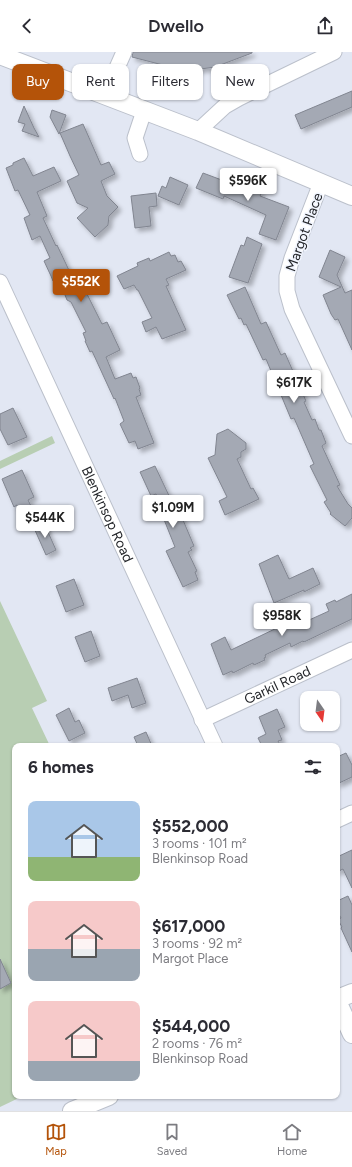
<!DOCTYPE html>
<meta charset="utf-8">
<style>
:root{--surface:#fff;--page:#f2f2f3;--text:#2b2b33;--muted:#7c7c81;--line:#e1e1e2;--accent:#b45309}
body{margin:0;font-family:Figtree,sans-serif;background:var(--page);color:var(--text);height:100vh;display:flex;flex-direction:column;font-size:15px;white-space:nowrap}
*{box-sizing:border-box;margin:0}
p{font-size:13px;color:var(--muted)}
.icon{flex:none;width:22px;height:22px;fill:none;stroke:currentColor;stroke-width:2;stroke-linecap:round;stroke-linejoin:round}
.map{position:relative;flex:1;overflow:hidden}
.side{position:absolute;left:12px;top:691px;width:328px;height:356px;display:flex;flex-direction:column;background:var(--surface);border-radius:8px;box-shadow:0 1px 3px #0004}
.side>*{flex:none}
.guide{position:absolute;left:12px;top:12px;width:328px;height:36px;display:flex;gap:8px}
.needle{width:26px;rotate:166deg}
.tools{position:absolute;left:300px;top:639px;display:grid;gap:8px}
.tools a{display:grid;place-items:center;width:40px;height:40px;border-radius:8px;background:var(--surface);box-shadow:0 1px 3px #0004;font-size:20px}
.price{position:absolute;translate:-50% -34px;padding:0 9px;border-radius:4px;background:#fff;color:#222;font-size:13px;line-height:26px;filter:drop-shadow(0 1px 2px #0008)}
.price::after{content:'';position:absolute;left:50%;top:24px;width:12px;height:9px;margin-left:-6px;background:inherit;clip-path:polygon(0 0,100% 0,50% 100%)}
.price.active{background:var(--accent);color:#fff}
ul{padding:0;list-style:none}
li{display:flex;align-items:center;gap:12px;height:100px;padding:0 16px}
li span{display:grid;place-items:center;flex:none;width:112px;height:80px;border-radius:8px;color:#555}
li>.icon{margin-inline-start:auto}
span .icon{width:48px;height:48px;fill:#fffc;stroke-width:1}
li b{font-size:17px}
h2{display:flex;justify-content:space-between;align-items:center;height:48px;padding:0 16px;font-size:17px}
.pill{padding:0 14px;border-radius:8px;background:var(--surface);box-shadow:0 1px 3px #0004;font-size:14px;line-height:36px}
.pill.active{background:var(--accent);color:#fff}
header{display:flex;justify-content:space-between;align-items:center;height:52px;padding:0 16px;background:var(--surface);font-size:18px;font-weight:600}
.dock{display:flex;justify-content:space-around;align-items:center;height:56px;border-top:1px solid var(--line);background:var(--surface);font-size:11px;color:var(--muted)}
.dock a{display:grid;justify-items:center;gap:2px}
.dock .active{color:var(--accent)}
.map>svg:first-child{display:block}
.green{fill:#b8ceb3}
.building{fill:#a4a9b4;stroke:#818590;filter:url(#shadow)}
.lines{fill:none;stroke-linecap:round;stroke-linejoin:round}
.minor-casing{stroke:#bbc0cb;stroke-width:17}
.major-casing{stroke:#bbc0cb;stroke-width:20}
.minor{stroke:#fff;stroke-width:15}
.major{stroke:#fff;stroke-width:18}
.labels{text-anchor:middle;stroke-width:3;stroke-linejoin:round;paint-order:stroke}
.street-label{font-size:14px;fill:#24262a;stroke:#f1f5fe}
</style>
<header><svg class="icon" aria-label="back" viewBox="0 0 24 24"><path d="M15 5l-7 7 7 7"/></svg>Dwello<svg class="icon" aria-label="share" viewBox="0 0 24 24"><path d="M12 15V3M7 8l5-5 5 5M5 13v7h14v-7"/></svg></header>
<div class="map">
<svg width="352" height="1059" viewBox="0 0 352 1059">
<defs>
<filter id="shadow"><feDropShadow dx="3.5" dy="3.5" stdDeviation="2" flood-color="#0004"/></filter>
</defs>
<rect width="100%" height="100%" fill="#e2e7f3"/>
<path class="green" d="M52 384 55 391 0 417V409Z
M0 549 47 649 32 656 50 694H15V1044H23L0 1055Z"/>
<path class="building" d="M133 0H252V1L215 15 186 19 132 5Z
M352 39V55L301 77 295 63Z
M24 54 34 76 39 85 22 79 25 72 18 70Z
M52 58 66 63 59 82 50 65Z
M83 72 101 113 109 110 115 122 101 129 107 144 118 155 109 164 108 173 95 185 77 166 88 156 77 151 67 129 79 123 70 104 60 81Z
M24 106 33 124 54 115 61 129 37 140 47 164 43 166 56 194 57 193 76 233H77L82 242 86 240 102 272 107 270 120 298 106 305 115 327 131 321 133 326 136 325 140 336 139 337 141 343 136 345 154 391 138 397 135 389 129 391 120 372 124 369 115 346 114 347 92 299 90 300 85 289H86L83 281 86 280 71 250 67 248 65 243V240L57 228 53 229 51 224 44 209 50 206 40 184 32 188 24 166 30 163 18 138 15 139 6 116 13 113V111Z
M203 121 235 133 236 130 249 136 250 135 262 140 260 144 289 155 276 188 259 182 266 163 224 144 223 147 196 136Z
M170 125 188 133 179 153 158 144 162 134 166 136Z
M156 141 157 154 149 155 151 174 135 176 131 144Z
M247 185 262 192 248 231 229 225 241 193 244 194Z
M330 198 345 205 337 223 345 241 352 238V298L338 267 335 268 331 262 323 243 341 235 319 225Z
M169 200 171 204 175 203 178 210 181 209 186 218 166 227 169 233 166 234 186 278 162 287 156 275 146 280 142 270 152 266 138 238H137L134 233 124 237 117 224 138 214 137 211 149 206 150 209Z
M245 235 261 272 266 270 281 303 285 301 306 349 304 350 312 368 315 367 319 378H321L326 391 322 394 340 433 337 434 348 452 352 456V466L345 474 330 462 331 461 324 450 327 448 310 414 314 412 294 366 291 367 266 307 263 308 246 272 244 273 241 266 239 267 227 243Z
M13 356 27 385 8 393 0 377V362Z
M228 377 246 391V397L241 400V405L237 407 251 437 253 436 259 447 225 463 219 449 227 445 208 406 215 403 217 382Z
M155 414 172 450 175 449 194 494 190 496 192 498 188 500 197 519 195 520 198 528 183 535 166 499 175 495 163 465 165 464 156 442 151 444 140 420Z
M22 418 34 445 28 448 31 454 20 459 17 453 14 455 2 427Z
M44 471 56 498 46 503 34 476Z
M278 503 289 527 313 516 320 532 304 540V538L274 551 259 512Z
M74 527 84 553 66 560 56 534Z
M352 542V567L304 590 303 589 291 595 290 591 265 603 266 605 264 606 265 608 254 613 253 611 233 621 232 619 223 623 211 592 225 585 231 598 304 563 307 569 329 559 326 552 335 548 336 550Z
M91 579 100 604 85 610 75 585Z
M137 626 146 651 132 656 128 643 112 649 108 636Z
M69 656 75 670 79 668 85 681 69 689 56 663Z
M277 657 285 675 278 678 282 688 278 689 281 694H262L258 686 266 682 259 665Z
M146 680 152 694H138L134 685Z
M346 701 352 713V725L337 732V705Z
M352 798V836L343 817 337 820V805Z
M348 844 352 853V900L341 876 342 875 338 868 341 866 337 859V849Z
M0 907 11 931 0 937Z"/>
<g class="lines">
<defs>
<g id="minor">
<path d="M105 43 124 0"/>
<path d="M198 79 225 54 239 46 334 0"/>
<path d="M140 102 135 86 144 59"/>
<path d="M321 131 292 206 287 224V239L292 257 352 384"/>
<path id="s1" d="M0 230 215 694"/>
<path id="s2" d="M202 668 352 598"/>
<path d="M337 768 352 761"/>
</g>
<path id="major" d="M0 3 198 79 352 144
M337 947 352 941
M337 949 352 982
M72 1059 109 1044"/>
</defs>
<use href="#minor" class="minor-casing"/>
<use href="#major" class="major-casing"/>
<use href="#minor" class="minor"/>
<use href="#major" class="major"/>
</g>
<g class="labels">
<g class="street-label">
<text transform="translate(304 180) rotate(-70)" y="5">Margot Place</text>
<text dy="5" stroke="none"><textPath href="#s1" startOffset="256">Blenkinsop Road</textPath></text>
<text dy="5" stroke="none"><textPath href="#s2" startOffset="83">Garkil Road</textPath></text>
</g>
</g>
</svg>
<div class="tools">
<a><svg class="needle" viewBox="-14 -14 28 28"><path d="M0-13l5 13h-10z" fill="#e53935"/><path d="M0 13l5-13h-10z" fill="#7c7c81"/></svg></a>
</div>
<b class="price" style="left:248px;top:150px">$596K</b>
<b class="price active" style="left:81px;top:251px">$552K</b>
<b class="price" style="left:294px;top:352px">$617K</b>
<b class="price" style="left:173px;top:477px">$1.09M</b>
<b class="price" style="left:45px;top:487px">$544K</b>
<b class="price" style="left:282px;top:585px">$958K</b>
<div class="guide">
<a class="pill active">Buy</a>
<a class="pill">Rent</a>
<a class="pill">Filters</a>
<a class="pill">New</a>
</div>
<section class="side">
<h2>6 homes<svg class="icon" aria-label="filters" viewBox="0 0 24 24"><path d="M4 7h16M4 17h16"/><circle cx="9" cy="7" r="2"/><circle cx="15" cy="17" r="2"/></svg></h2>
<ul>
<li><span style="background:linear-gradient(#a9c7e8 70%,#8fb573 0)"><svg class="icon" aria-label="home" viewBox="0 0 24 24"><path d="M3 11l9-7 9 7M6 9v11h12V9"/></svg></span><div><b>$552,000</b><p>3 rooms · 101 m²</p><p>Blenkinsop Road</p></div></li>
<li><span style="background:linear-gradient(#f6c9c9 60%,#9aa5b1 0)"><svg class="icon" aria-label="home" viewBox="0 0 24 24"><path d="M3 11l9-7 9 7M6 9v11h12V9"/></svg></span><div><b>$617,000</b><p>3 rooms · 92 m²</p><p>Margot Place</p></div></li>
<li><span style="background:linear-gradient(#f6c9c9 75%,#9aa5b1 0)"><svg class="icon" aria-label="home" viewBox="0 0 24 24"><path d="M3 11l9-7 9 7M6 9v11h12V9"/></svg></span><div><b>$544,000</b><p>2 rooms · 76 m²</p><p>Blenkinsop Road</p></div></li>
</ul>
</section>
</div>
<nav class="dock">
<a class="active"><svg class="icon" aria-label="map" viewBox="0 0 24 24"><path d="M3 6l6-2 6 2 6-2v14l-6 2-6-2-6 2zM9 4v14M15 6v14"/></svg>Map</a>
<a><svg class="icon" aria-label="saved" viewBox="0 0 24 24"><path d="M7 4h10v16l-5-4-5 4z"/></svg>Saved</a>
<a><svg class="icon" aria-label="home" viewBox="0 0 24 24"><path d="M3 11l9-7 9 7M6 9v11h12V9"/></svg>Home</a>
</nav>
